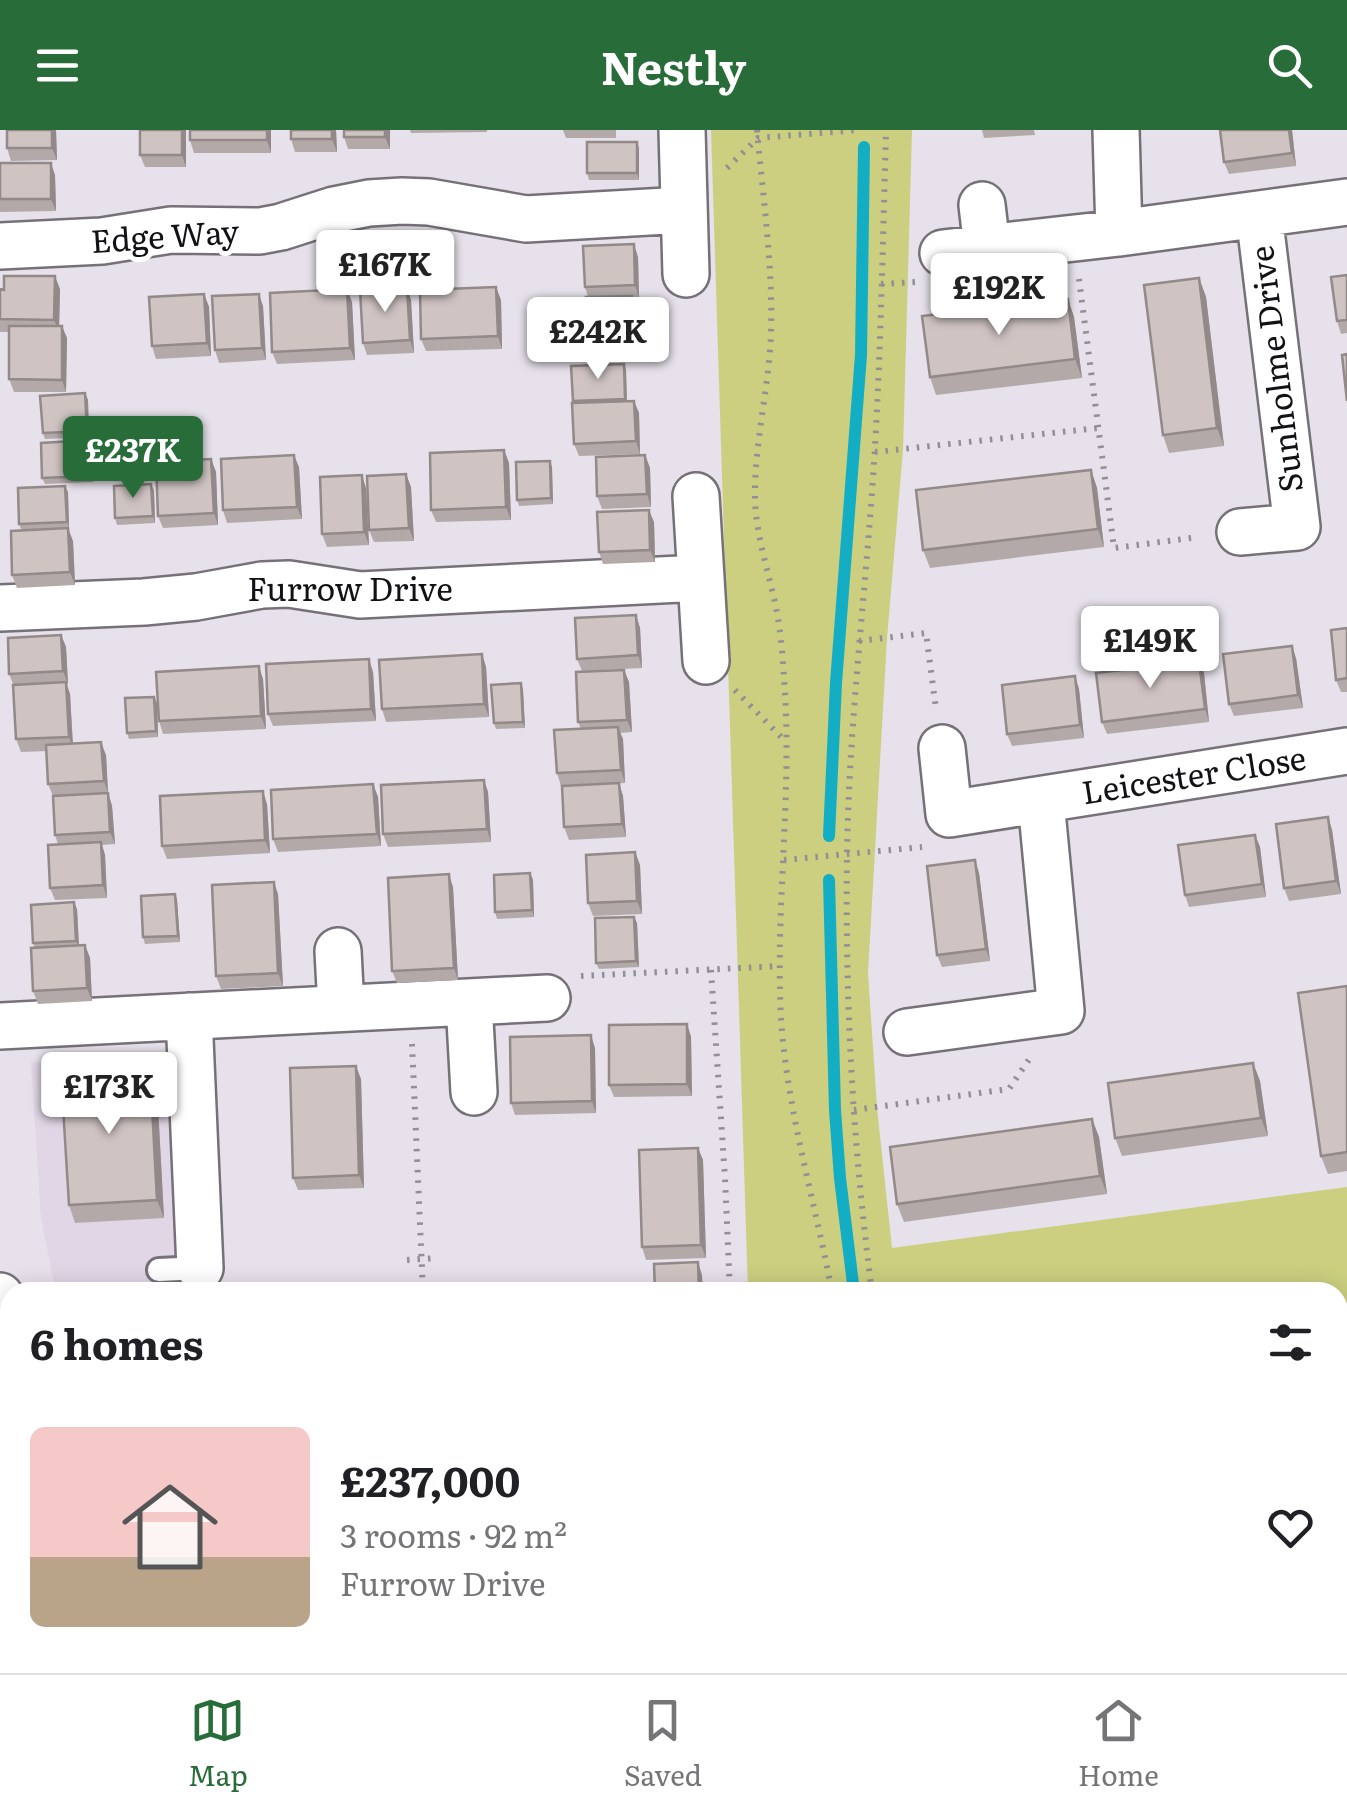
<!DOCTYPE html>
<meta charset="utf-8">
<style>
:root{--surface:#fff;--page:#f2f2f2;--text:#202124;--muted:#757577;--line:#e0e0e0;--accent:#286d39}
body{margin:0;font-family:Literata,serif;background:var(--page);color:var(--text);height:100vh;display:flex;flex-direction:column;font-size:38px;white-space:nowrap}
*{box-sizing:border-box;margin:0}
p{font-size:32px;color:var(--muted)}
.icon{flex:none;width:55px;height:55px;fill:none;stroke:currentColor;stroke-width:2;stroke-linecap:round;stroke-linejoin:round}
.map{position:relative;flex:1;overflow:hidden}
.details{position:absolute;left:0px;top:1152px;width:1348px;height:392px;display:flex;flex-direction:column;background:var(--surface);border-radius:30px 30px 0 0;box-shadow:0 5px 25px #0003}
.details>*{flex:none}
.price{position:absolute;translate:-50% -85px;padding:0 22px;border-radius:10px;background:#fff;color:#222;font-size:32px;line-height:65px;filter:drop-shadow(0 2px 5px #0008)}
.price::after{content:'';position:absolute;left:50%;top:60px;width:30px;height:22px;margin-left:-15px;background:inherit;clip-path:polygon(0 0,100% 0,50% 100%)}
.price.on{background:var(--accent);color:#fff}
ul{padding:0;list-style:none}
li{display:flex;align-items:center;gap:30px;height:250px;padding:0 30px}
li+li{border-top:2px solid var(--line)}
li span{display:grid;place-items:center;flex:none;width:280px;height:200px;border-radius:15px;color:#555}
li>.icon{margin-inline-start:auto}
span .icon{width:120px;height:120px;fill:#fffc;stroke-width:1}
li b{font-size:42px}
h2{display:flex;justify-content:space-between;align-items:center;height:120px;padding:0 30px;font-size:42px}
header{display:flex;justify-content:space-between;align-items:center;height:130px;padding:0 30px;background:var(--accent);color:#fff;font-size:45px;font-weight:700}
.tab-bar{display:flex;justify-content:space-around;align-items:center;height:140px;border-top:2px solid var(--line);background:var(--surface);font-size:28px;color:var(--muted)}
.tab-bar a{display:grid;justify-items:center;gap:5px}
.tab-bar .on{color:var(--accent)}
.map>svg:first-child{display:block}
.built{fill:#e0d6e6}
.green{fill:#cbcf7f}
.water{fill:#13adc4}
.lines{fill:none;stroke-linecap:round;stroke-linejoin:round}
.stream{stroke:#13adc4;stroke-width:12}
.service-casing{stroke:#767179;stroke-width:28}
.minor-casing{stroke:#767179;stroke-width:50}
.primary-casing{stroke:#767179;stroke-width:60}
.path{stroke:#928f95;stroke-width:6;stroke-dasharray:2.5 8;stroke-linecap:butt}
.service{stroke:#fff;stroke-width:22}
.minor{stroke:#fff;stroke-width:45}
.primary{stroke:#fff;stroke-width:55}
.wall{fill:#b3a9a8}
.shaded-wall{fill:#928988}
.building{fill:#d0c4c3;stroke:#928988;stroke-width:2.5}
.labels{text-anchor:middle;stroke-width:10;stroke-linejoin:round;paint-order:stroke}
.street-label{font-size:32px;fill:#121114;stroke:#fff}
</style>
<header><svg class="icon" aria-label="menu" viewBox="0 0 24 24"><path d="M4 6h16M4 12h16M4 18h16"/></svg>Nestly<svg class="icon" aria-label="search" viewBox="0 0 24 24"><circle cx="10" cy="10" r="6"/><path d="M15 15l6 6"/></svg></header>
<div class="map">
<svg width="1347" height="1543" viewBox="0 0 1347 1543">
<rect width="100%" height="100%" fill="#e6e1ea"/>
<path class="built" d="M175 923 189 1162H56L41 1088 31 932Z"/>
<path class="green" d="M711 0H912L903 320 887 508 868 843 877 978 892 1118 1347 1057V1252L1338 1254V1162H748Z
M1347 1341V1516L1338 1523V1343Z
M174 1535H687L665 1543H173Z
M769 1535H865V1543H769Z
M910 1535H1321L1314 1543H910Z"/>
<path class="water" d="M687 1535H769V1543H665Z"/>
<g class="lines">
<path class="stream" d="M829 706 836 553 861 225 864 17
M829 750 835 980 840 1048 854 1162"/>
<defs>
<path id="service" d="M159 1140 200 1138"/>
<path id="minor" d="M682 0 686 144
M1116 0 1119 103 1347 72
M982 75 987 118
M0 116 102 111 171 100 260 101 281 97 334 80 369 73 402 71 429 72 526 89 684 80
M943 123 1119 103
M696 366 706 531
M1240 402 1297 397 1259 84
M0 478 144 472 196 467 262 455 289 454 360 465 700 448
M942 618 949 684 1347 621
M338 821 341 878
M469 872 474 962
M189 886 200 1138
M0 896 547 868
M907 902 1061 881 1041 671
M0 1166 5 1196 0 1352
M69 1535 74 1543
M125 1543V1535"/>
<path id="primary" d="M1338 1298 1347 1296
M0 1369 10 1358
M0 1476 10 1486"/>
</defs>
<use href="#service" class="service-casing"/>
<use href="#minor" class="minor-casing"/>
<use href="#primary" class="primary-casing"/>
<path class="path" d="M757 0C763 68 773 135 771 203 769 259 754 314 755 369 756 409 771 448 778 488 781 507 783 528 784 548 793 661 775 774 781 888 787 981 815 1071 832 1162
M727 38 758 8 858 0
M1079 149 1114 418 1199 407
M881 154 915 152
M875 322 1098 298
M859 511 926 503 936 579
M735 560 786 612
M784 730 922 717
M711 840 725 1048 730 1162
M581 846 780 836
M412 914 423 1162
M854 980 1009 959 1030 928
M407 1130 436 1128
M872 1162C853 1018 845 871 847 725 849 589 867 453 875 317 881 212 883 106 886 0
M0 1539 12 1543
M890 1543 891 1535"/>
<use href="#service" class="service"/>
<use href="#minor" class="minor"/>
<use href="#primary" class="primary"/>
</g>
<path class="wall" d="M56 0 57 30 11 31 7 18Z
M140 0H186V37H145L140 25Z
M190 0H271V23H194L190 10Z
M291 0H336L337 22H295L291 9Z
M390 0V19H348L344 7Z
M410 0H487V2L411 3Z
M563 0H616V8H566Z
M982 0H1034L1035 5 984 8Z
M1292 0 1296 36 1229 44 1224 32Z
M637 12 639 18V50H589L587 43Z
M0 33 55 45 56 81 0 82Z
M638 127 639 168H633L637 178 639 228 593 230 588 217V167L585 157Z
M1347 145V203L1341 204 1337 191Z
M1199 148 1206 167 1224 316 1169 323 1163 305Z
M407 158 411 170 414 223 367 225 363 213Z
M0 159H60L59 196 67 208 66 262H14L9 249V202H0Z
M204 164 209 177 211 226 156 229 152 216Z
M1068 169 1074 187 1082 248 936 265 930 247Z
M501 170 502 219 426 221 421 209Z
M352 172 355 230 277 234 272 222Z
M263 176 266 230 219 233 215 220Z
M624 234 626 240 627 271H634L639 283 640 324 579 326 574 314 573 271Z
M85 263 88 270 89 307 45 309 43 303Z
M91 317 93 352 45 354 42 348Z
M504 320 509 333 511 390 436 392 431 380Z
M645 325 650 338 651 377 602 379 597 366Z
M211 329 216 342 218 395 163 398 158 386Z
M299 337 302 389 227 393 223 380Z
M552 337 553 374 519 376 517 370Z
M1091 340 1097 358 1104 417 930 438 923 420Z
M406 344 411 357 414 411 374 412 369 400Z
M366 358 369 415 327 417 322 404Z
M154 360 155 393 117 395 115 388Z
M68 362 69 398 22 401 19 394Z
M654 392 655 432 603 434 599 422Z
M73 411 75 455 17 458 12 445Z
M636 485 640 498 642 538 582 541 577 529Z
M1347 498V562H1341L1336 550Z
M61 505 66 517 68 554H66L70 564 73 613 106 625 108 663 112 676 115 714 102 715 105 725 107 768 55 770 50 758 58 714 55 705 53 666 48 654 47 621 21 622 16 609 14 556 9 544Z
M482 524 486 537 489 587 386 592 382 579Z
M1296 528 1303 578 1234 586 1229 574Z
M624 540 629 552 632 602 620 603 623 609 625 653 561 656 557 643 581 599 578 592Z
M373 542 376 591 273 596 268 584Z
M1204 543 1209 592 1107 604 1102 592Z
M1075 546 1079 559 1084 608 1012 616 1007 604Z
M263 549 266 599 163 604 159 591Z
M521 553 523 560 525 598 496 599 494 593Z
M157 573 158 607 129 609 127 603Z
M484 650 488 662 491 712 388 717 383 704Z
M619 653 623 666 626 707 569 710 564 697Z
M373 654 378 667 381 716 278 722 273 709Z
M267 674 270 723 167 729 162 716Z
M1328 687 1332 700 1341 764 1289 771 1284 758Z
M1255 705 1260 717 1266 767 1189 777 1185 765Z
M635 722 640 735 642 784 593 786 588 773Z
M530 743 533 750 534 787 497 789 495 782Z
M979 743 990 831 942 837 937 825Z
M453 757 458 850 397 853 392 841Z
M175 764 177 770 180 812 145 814 143 807Z
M278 764 283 856 221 859 216 846Z
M77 779 79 816 85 815 90 828 92 871 38 874 33 861 35 818 33 813Z
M634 787 637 793 639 837 599 839 596 833Z
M1347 856V1041L1328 1044 1321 1026Z
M687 894 691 907 692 966 614 967 609 955Z
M595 918 596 983 515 985 511 973Z
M1253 933 1260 951 1268 1006 1122 1026 1115 1008Z
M361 949 364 1058 298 1060 293 1048Z
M157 958 164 1088 75 1093 69 1075Z
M1092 989 1099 1007 1107 1064 904 1092 897 1074Z
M698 1018 703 1030 706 1128 646 1130 642 1117Z"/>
<path class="shaded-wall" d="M52 0H56L57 30 52 18Z
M182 0H186V37L182 25Z
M267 0H271V23L267 10Z
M332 0H336L337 22 332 9Z
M385 0H390V19L385 7Z
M1289 0H1292L1296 36 1292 23Z
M637 12 639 18V50L637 43Z
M51 33 55 45 56 81 51 69Z
M634 114 638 127 639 168 635 155Z
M55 146 60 159 59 202 54 190Z
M1199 148 1206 167 1224 316 1217 298Z
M496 157 501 170 502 219 498 206Z
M407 158 411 170 414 223 410 210Z
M347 159 352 172 355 230 350 218Z
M204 164 209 177 211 226 207 213Z
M259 164 263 176 266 230 262 218Z
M632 166 637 178 639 228 634 216Z
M1068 169 1074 187 1082 248 1075 229Z
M62 196 67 208 66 262 62 250Z
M624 234 626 240 627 276 625 269Z
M85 263 88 270 89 307 87 301Z
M634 271 639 283 640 324 636 311Z
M89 310 91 317 93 352 90 346Z
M504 320 509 333 511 390 506 377Z
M294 325 299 337 302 389 297 377Z
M645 325 650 338 651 377 647 364Z
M211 329 216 342 218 395 214 383Z
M550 331 552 337 553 374 551 368Z
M1091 340 1097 358 1104 417 1098 399Z
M406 344 411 357 414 411 409 398Z
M362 345 366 358 369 415 364 402Z
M151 354 154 360 155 393 153 386Z
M65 356 68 362 69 398 67 392Z
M649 380 654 392 655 432 650 420Z
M68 398 73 411 75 455 70 442Z
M636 485 640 498 642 538 638 525Z
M61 505 66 517 68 554 63 541Z
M1292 516 1296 528 1303 578 1298 565Z
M482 524 486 537 489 587 484 574Z
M369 529 373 542 376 591 371 579Z
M1199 531 1204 543 1209 592 1205 579Z
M259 536 263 549 266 599 261 586Z
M624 540 629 552 632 602 627 590Z
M1075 546 1079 559 1084 608 1080 595Z
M66 552 70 564 73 619 69 607Z
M521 553 523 560 525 598 523 592Z
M154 567 157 573 158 607 156 601Z
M618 597 623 609 625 653 621 640Z
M101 612 106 625 108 663 104 651Z
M484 650 488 662 491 712 487 699Z
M619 653 623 666 626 707 622 694Z
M373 654 378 667 381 716 377 704Z
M263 661 267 674 270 723 265 710Z
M108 663 112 676 115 714 110 702Z
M1328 687 1332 700 1341 764 1336 751Z
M1255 705 1260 717 1266 767 1262 754Z
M101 712 105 725 107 768 103 755Z
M635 722 640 735 642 784 637 771Z
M975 730 979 743 990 831 986 819Z
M530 743 533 750 534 787 532 780Z
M449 744 453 757 458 850 454 838Z
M274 752 278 764 283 856 278 843Z
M175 764 177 770 180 812 178 806Z
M74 772 77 779 79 817 76 811Z
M634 787 637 793 639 837 636 831Z
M85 815 90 828 92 871 87 858Z
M687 894 691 907 692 966 687 954Z
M591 905 595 918 596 983 592 971Z
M1253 933 1260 951 1268 1006 1261 988Z
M356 936 361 949 364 1058 359 1045Z
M150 939 157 958 164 1088 157 1070Z
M1092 989 1099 1007 1107 1064 1100 1046Z
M698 1018 703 1030 706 1128 701 1115Z
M698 1132 702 1145 703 1162H699Z"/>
<path class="building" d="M7 0H52V18H7Z
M140 0H182V25H140Z
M190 0H267V10H190Z
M291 0H332V9H291Z
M344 0H385V7H344Z
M1220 0H1289L1292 23 1224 32Z
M587 12H637V43H587Z
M0 33H51V69H0Z
M634 114 635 155 585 157 583 116Z
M1347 145V190L1337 191 1331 147Z
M4 146H55L54 190 0 189V159L4 160Z
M1199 148 1217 298 1163 305 1144 155Z
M496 157 498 206 421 209 420 160Z
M407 158 410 210 363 213 360 160Z
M347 159 350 218 272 222 270 163Z
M204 164 207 213 152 216 149 167Z
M259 164 262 218 215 220 212 166Z
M632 166 634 216 588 217 586 167Z
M1068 169 1075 229 930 247 922 186Z
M9 196H62V250L9 249Z
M1347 224V271L1342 225Z
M624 234 625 269 573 271 571 236Z
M85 263 87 301 43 303 40 266Z
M634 271 636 311 574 314 572 273Z
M89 310 90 346 42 348 41 313Z
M504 320 506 377 431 380 430 323Z
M294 325 297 377 223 380 221 329Z
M645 325 647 364 597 366 596 327Z
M211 329 214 383 158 386 156 332Z
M550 331 551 368 517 370 516 332Z
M1091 340 1098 399 923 420 916 360Z
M406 344 409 398 369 400 367 346Z
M362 345 364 402 322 404 320 347Z
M151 354 153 386 115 388 114 356Z
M65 356 67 392 19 394 18 358Z
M649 380 650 420 599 422 597 382Z
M68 398 70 442 12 445 11 401Z
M636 485 638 525 577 529 575 488Z
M1347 498V548L1336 550 1331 500Z
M61 505 63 541 9 544 8 508Z
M1292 516 1298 565 1229 574 1223 524Z
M482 524 484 574 382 579 379 530Z
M369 529 371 579 268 584 266 534Z
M1199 531 1205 579 1102 592 1096 543Z
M259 536 261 586 159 591 156 542Z
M624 540 627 590 578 592 576 542Z
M1075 546 1080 595 1007 604 1002 555Z
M66 552 69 607 16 609 13 555Z
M521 553 523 592 494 593 491 555Z
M154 567 156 601 127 603 125 568Z
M618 597 621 640 557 643 554 600Z
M101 612 104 651 48 654 46 615Z
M484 650 487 699 383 704 381 655Z
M619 653 622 694 564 697 562 656Z
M373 654 377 704 273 709 271 660Z
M263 661 265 710 162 716 160 666Z
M108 663 110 702 55 705 53 666Z
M1328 687 1336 751 1284 758 1276 694Z
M1255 705 1262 754 1185 765 1178 715Z
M101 712 103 755 50 758 48 715Z
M635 722 637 771 588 773 586 725Z
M975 730 986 819 937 825 927 736Z
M530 743 532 780 495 782 494 745Z
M449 744 454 838 392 841 388 748Z
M274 752 278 843 216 846 212 755Z
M175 764 178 806 143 807 141 766Z
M74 772 76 811 33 813 31 775Z
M634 787 636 831 596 833 595 788Z
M85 815 87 858 33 861 31 818Z
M1347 856V1022L1321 1026 1298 863Z
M687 894V954L609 955V895Z
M591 905 592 971 511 973 510 907Z
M1253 933 1261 988 1115 1008 1108 953Z
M356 936 359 1045 293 1048 290 938Z
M150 939 157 1070 69 1075 61 944Z
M1092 989 1100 1046 897 1074 890 1017Z
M698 1018 701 1115 642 1117 639 1020Z
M698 1132 699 1162H655L654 1134Z"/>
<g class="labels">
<g class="street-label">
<text transform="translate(165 107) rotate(-4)" y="11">Edge Way</text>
<text transform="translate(1277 239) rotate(-97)" y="11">Sunholme Drive</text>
<text x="350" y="471">Furrow Drive</text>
<text transform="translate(1194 646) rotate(-9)" y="11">Leicester Close</text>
</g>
</g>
</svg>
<b class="price" style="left:385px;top:185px">£167K</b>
<b class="price" style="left:999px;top:208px">£192K</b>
<b class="price" style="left:598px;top:252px">£242K</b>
<b class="price on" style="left:133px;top:371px">£237K</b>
<b class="price" style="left:1150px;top:561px">£149K</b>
<b class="price" style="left:109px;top:1007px">£173K</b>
<section class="details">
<h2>6 homes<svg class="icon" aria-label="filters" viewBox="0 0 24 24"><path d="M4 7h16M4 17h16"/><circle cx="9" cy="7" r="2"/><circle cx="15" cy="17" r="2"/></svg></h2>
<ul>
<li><span style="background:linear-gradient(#f6c9c9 65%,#b9a48a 0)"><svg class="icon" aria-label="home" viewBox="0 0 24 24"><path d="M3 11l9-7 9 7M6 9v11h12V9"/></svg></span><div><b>£237,000</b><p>3 rooms · 92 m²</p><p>Furrow Drive</p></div><svg class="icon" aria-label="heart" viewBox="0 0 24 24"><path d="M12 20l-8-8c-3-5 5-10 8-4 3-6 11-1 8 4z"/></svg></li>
</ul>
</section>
</div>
<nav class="tab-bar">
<a class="on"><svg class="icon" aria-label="map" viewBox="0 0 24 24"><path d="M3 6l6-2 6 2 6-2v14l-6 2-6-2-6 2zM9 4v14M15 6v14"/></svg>Map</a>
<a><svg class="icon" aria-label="saved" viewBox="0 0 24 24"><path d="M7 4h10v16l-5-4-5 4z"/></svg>Saved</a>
<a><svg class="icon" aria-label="home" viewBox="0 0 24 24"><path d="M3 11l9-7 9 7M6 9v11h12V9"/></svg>Home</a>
</nav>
